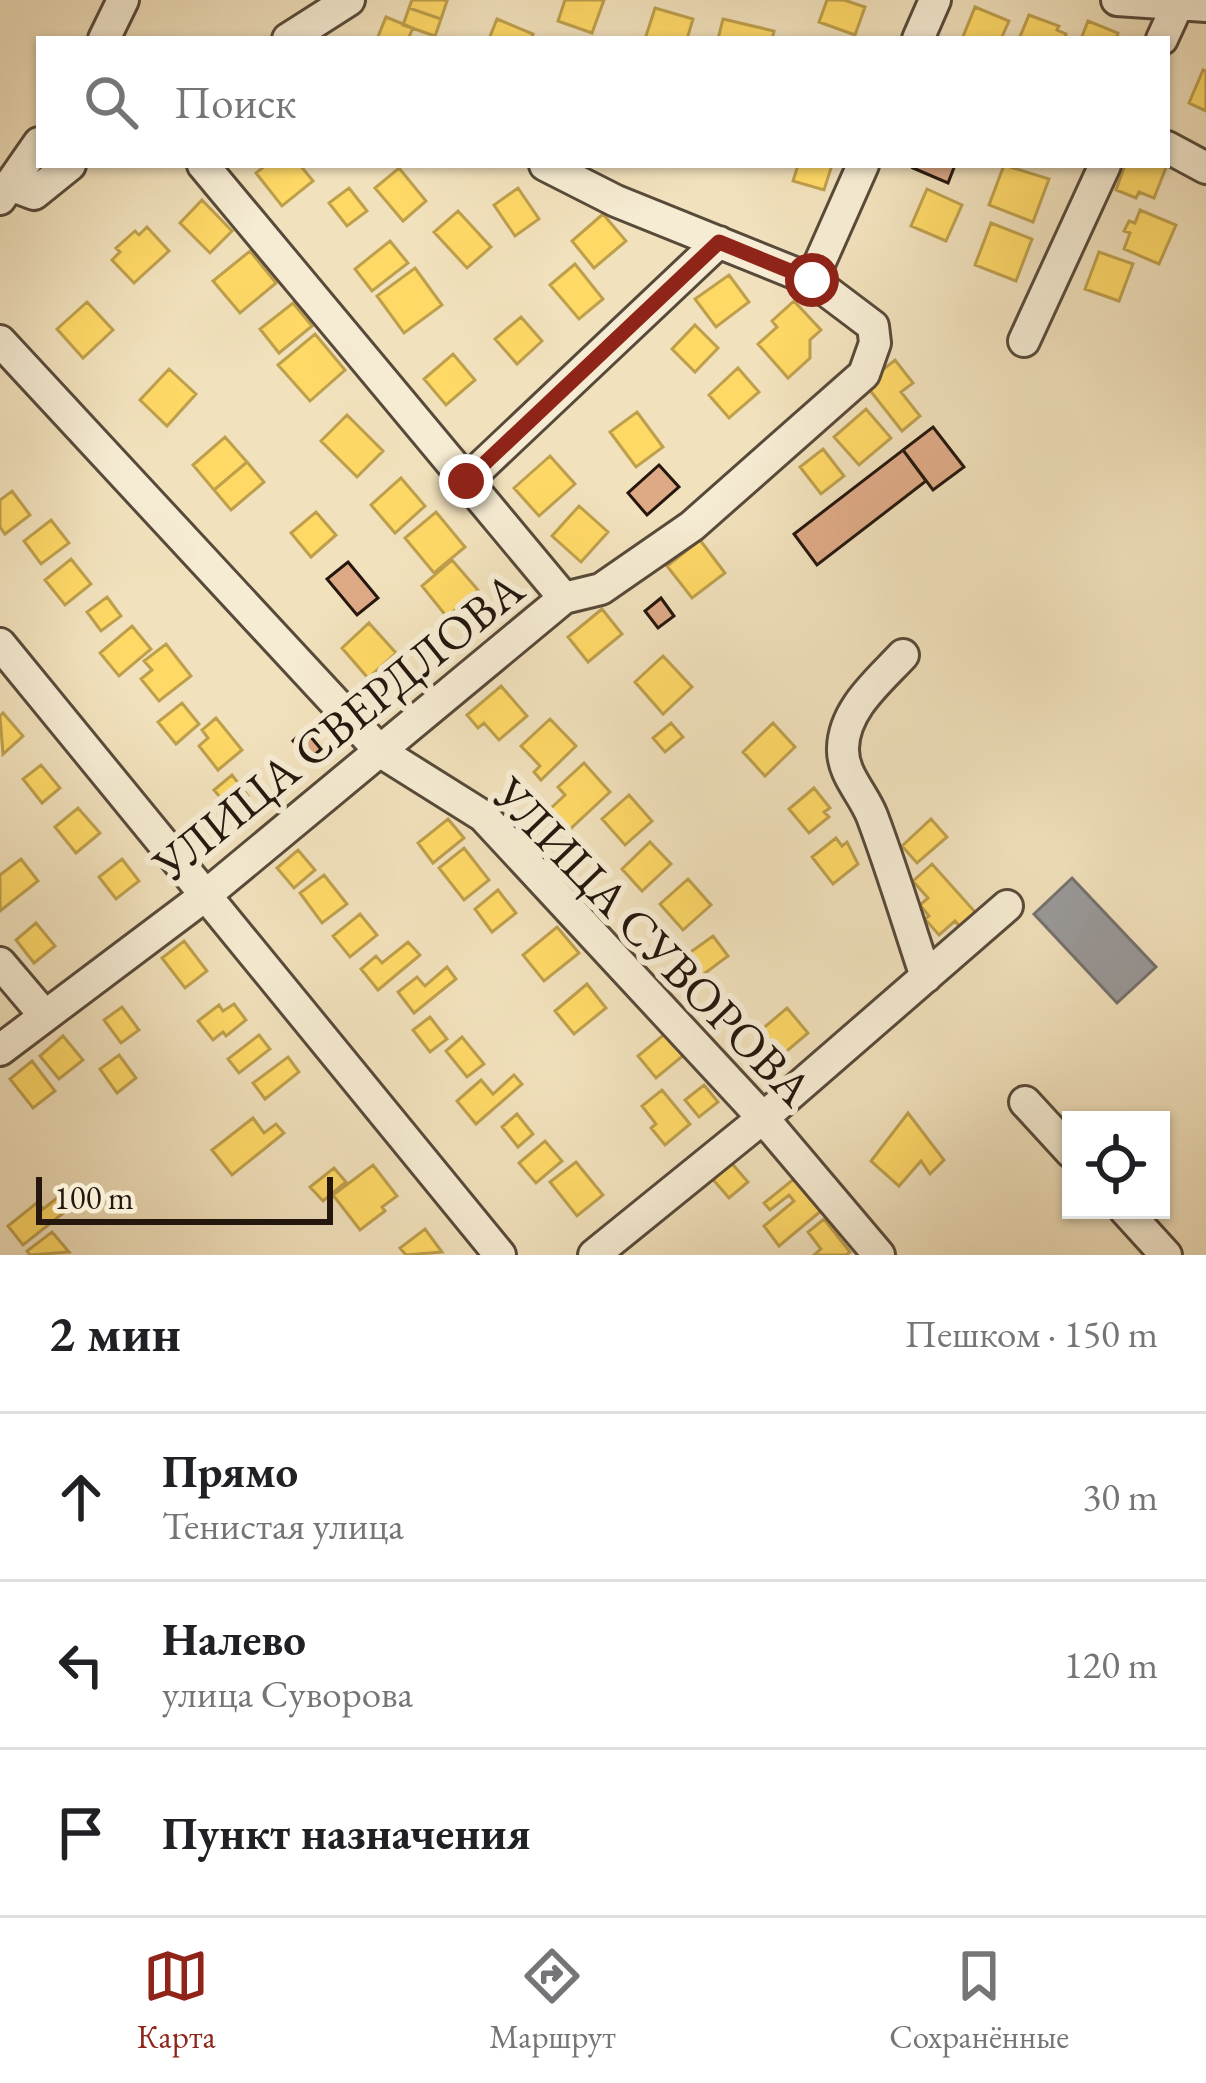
<!DOCTYPE html>
<html lang="ru">
<meta charset="utf-8">
<style>
:root{--surface:#fff;--page:#f2f2f2;--text:#202124;--muted:#757577;--line:#e0e0e0;--accent:#8f2418}
body{margin:0;font-family:"EB Garamond",serif;background:var(--page);color:var(--text)}
.controls{position:absolute;right:36px;bottom:36px;display:grid;overflow:hidden;border-radius:0px;box-shadow:0 3px 9px #0004}
.controls button{width:108px;height:108px;display:grid;place-items:center;padding:0;border:0;border-bottom:3px solid var(--line);background:var(--surface);color:var(--text);font:60px sans-serif}
.scale{position:absolute;left:36px;bottom:30px;width:297px;box-sizing:border-box;padding-left:12px;border:6px solid #25170e;border-top:0;font-size:33px;line-height:42px;white-space:nowrap;color:#25170e;-webkit-text-stroke:9px #f6ecd3;paint-order:stroke}
.stop{position:absolute;width:36px;height:36px;margin:-27px;border:9px solid #8f2418;border-radius:50%;background:#fff}
.stop.end{background:#8f2418;border-color:#fff;box-shadow:0 3px 12px #0008}
.list{margin:0;padding:0;list-style:none}
h2{display:flex;justify-content:space-between;align-items:center;height:156px;margin:0;padding:0 48px;font-size:51px}
h2 small{font-size:39px;font-weight:400;color:var(--muted)}
.list li{display:grid;grid-template-columns:78px 1fr auto;gap:36px;align-items:center;box-sizing:border-box;height:168px;padding:0 48px;border-top:3px solid var(--line)}
.list b{display:block;font-size:45px;white-space:nowrap}
.list p{margin:0;font-size:39px;white-space:nowrap;color:var(--muted)}
.list em{font-size:39px;font-style:normal;color:var(--muted)}
.icon{flex:none;width:66px;height:66px;fill:none;stroke:currentColor;stroke-width:2;stroke-linecap:round;stroke-linejoin:round}
.map{position:relative;flex:none;width:1206px;height:1255px;overflow:hidden}
.search{position:absolute;background:var(--surface);box-shadow:0 3px 9px #0004;left:36px;right:36px;top:36px;height:132px;display:flex;align-items:center;gap:30px;box-sizing:border-box;padding:0 42px;border-radius:0px;color:var(--muted);font-size:45px}
.sheet{height:660px;background:var(--surface)}
nav{display:flex;justify-content:space-around;align-items:center;box-sizing:border-box;height:168px;border-top:3px solid var(--line);background:var(--surface);font-size:33px;color:var(--muted)}
nav a{display:grid;justify-items:center;gap:6px}
nav .on{color:var(--accent)}
.map>svg:first-child{display:block}
</style>
<div class="map">
<svg width="1206" height="1255" viewBox="0 0 1206 1255">
<rect width="100%" height="100%" fill="#f1e1bc"/>
<filter id="stains"><feTurbulence type="fractalNoise" baseFrequency=".00167" numOctaves="4"/><feColorMatrix values="0 0 0 0 .2 0 0 0 0 .09 0 0 0 0 .02 0 0 0 .5 -.17"/></filter>
<radialGradient id="worn" r=".72"><stop offset=".6" stop-color="#630" stop-opacity="0"/><stop offset="1" stop-color="#630" stop-opacity=".3"/></radialGradient>
<!-- homes -->
<path fill="#ffd966" stroke="#be9f4c" stroke-width="3" d="M412,0H443L447,1L441,19L409,8Z
M565,0H604L592,33L558,21Z
M827,0H844L865,7L855,35L819,22Z
M975,7L1009,21L1001,39H962Z
M409,8L441,19L435,36L403,25Z
M655,8L693,19L687,39H645Z
M1029,15L1059,26L1057,30L1066,34L1064,39H1019Z
M386,17L413,28L408,39H377Z
M497,19L533,34L531,39H489Z
M723,19L774,31L772,39H718Z
M1088,21L1118,33L1116,39H1081Z
M1203,70L1206,71V111L1189,103Z
M266,165H300L313,181L282,206L256,173Z
M798,165H832L824,190L793,181Z
M1004,165L1049,179L1033,222L989,205Z
M1125,165H1167L1154,198L1139,192L1136,198L1116,190Z
M399,168L426,201L403,221L375,188Z
M349,188L367,211L347,226L329,203Z
M518,188L539,219L515,236L494,205Z
M927,189L962,205L946,241L911,226Z
M202,200L232,231L210,253L180,223Z
M1140,210L1176,225L1159,264L1124,249L1130,233L1124,231L1129,221L1135,223Z
M458,211L491,247L467,268L434,232Z
M603,214L626,241L594,268L572,241Z
M991,223L1032,239L1016,281L975,265Z
M147,227L169,251L134,283L112,260L120,252L116,248L135,231L139,235Z
M390,241L408,263L372,291L355,269Z
M250,251L276,283L240,313L213,281Z
M1099,252L1133,264L1119,301L1085,289Z
M575,264L603,299L579,319L550,285Z
M415,268L442,305L404,333L377,296Z
M729,275L749,302L716,327L695,299Z
M794,301L821,330L810,340V358L788,378L758,344L777,327L772,321Z
M87,302L113,330L83,358L57,329Z
M293,303L312,326L279,353L260,329Z
M521,317L542,341L517,364L495,339Z
M695,325L718,348L695,372L672,349Z
M315,334L345,370L310,401L278,365Z
M453,354L475,380L446,405L424,379Z
M895,360L913,383L901,392L920,416L902,431L865,384Z
M738,368L759,392L729,418L709,395Z
M169,369L196,394L167,426L140,400Z
M866,409L891,438L859,465L834,437Z
M637,412L663,447L636,467L610,432Z
M347,415L383,451L357,477L321,441Z
M225,437L247,462L214,490L193,465Z
M823,449L844,476L821,494L800,467Z
M550,456L575,484L539,516L514,488Z
M247,462L264,482L231,510L214,490Z
M401,478L425,506L395,533L371,505Z
M12,491L30,515L5,534L0,527V500Z
M579,506L608,532L581,562L552,536Z
M316,512L336,535L311,557L291,533Z
M436,512L465,547L434,573L405,538Z
M51,520L69,543L41,564L24,541Z
M700,540L725,573L692,598L667,566Z
M71,559L91,584L65,605L45,580Z
M452,560L478,590L447,617L422,586Z
M107,597L121,616L101,631L87,612Z
M602,609L622,634L588,662L568,637Z
M369,623L396,653L368,678L342,648Z
M132,626L151,649L119,676L100,653Z
M166,644L191,676L159,701L141,679L152,670L144,661Z
M663,656L692,687L663,714L635,682Z
M501,686L527,716L499,740L484,723L478,728L467,715Z
M182,703L199,724L176,744L158,722Z
M3,713L23,736L3,754L0,716Z
M216,718L242,750L218,770L199,746L208,738L202,730Z
M550,719L576,746L541,780L534,772L540,766L521,746Z
M671,723L683,737L665,752L653,738Z
M773,723L795,747L765,776L743,752Z
M584,763L610,792L568,831L549,810L565,795L558,787Z
M41,765L60,788L42,803L23,779Z
M232,775L248,796L231,810L214,790Z
M814,788L830,808L824,812L829,817L809,833L789,809Z
M629,795L652,821L625,845L602,819Z
M78,808L100,833L76,853L55,827Z
M448,819L464,838L433,863L418,843Z
M931,819L947,837L917,863L902,846Z
M836,838L842,846L847,842L858,864L833,884L812,857Z
M650,842L671,864L642,891L622,869Z
M464,848L489,880L464,900L439,868Z
M298,850L315,870L294,888L277,868Z
M21,859L38,881L0,911V875Z
M122,859L139,881L116,899L99,877Z
M932,864L976,913L960,927L955,921L939,935L925,919L929,916L920,905L928,898L913,881Z
M324,875L347,904L322,923L300,893Z
M688,879L711,905L683,930L660,904Z
M498,890L516,913L492,932L475,909Z
M360,914L377,935L350,957L333,936Z
M36,923L55,946L34,963L16,940Z
M557,927L579,953L544,981L523,955Z
M713,936L728,956L700,977L685,956Z
M184,941L207,971L185,988L162,958Z
M408,942L420,955L378,990L361,969L376,956L382,963Z
M447,967L456,979L414,1013L398,992L417,977L425,986Z
M587,984L606,1008L574,1034L555,1011Z
M234,1004L246,1020L226,1036L223,1032L213,1040L198,1021L219,1005L223,1011Z
M122,1007L139,1030L121,1043L104,1020Z
M787,1008L808,1033L781,1056L760,1031Z
M430,1017L447,1039L430,1052L413,1030Z
M667,1032L685,1054L656,1078L638,1056Z
M259,1035L270,1049L239,1073L228,1059Z
M63,1036L83,1060L59,1079L40,1056Z
M462,1037L484,1064L467,1077L446,1051Z
M119,1055L136,1078L117,1093L100,1069Z
M288,1057L299,1072L265,1099L253,1083Z
M32,1061L55,1091L33,1108L10,1079Z
M514,1075L522,1084L476,1124L457,1101L481,1080L493,1094Z
M704,1085L718,1102L699,1117L685,1100Z
M662,1090L690,1124L665,1145L651,1128L656,1124L642,1106Z
M908,1113L944,1160L930,1174L921,1161L899,1186L871,1161Z
M517,1114L533,1134L518,1147L502,1127Z
M253,1118L264,1133L276,1124L284,1133L232,1175L212,1150Z
M545,1141L562,1161L536,1183L519,1163Z
M728,1159L748,1182L729,1198L709,1175Z
M576,1162L603,1195L577,1216L550,1182Z
M373,1165L397,1196L382,1207L385,1211L360,1230L333,1195Z
M334,1168L346,1182L323,1201L310,1187Z
M795,1178L821,1211L779,1246L764,1226L794,1201L789,1195L770,1210L764,1203Z
M61,1195L71,1207L23,1245L8,1226L38,1202L43,1209Z
M824,1219L850,1252L846,1255H814L821,1249L808,1232Z
M425,1229L442,1252L406,1255L400,1248Z
M52,1232L69,1252L30,1255L27,1251Z"/>
<!-- industry -->
<path fill="#999" stroke="#76726f" stroke-width="3" d="M1072,878L1156,967L1117,1003L1034,914Z"/>
<!-- building -->
<path fill="#deaa86" stroke="#25170e" stroke-width="3" d="M915,165H955L948,183L913,168Z
M933,427L964,467L933,490L903,450Z
M903,450L926,481L817,565L794,534Z
M659,465L679,487L647,515L628,493Z
M348,562L378,598L357,615L327,579Z
M661,598L674,616L658,628L645,611Z
M305,730L321,749L309,760L293,741Z"/>
<g fill="none" stroke-linecap="round" stroke-linejoin="round">
<defs>
<path id="minor" d="M1117,0L1206,6
M104,39L123,0
M288,39L349,0
M918,39L935,0
M1162,39L1178,4
M1167,147L1206,168
M203,165L564,598
M10,185L34,194L70,165
M0,199L39,143
M812,280L863,165
M0,341L381,752L483,816L763,1118L879,1255
M1024,341L1105,165
M466,481L719,242
M0,644L500,1255
M903,655C879,681 844,709 843,748C842,774 863,793 872,816C892,869 908,923 926,977
M0,963L45,1016
M0,1050L206,895L564,598L601,589L692,526L864,374L875,343L873,326L812,280L616,201L545,165
M1025,1102L1071,1152
M1125,1210L1166,1255
M594,1255L763,1118L1007,906"/>
</defs>
<!-- minor casing -->
<use href="#minor" stroke="#584a3a" stroke-width="36"/>
<!-- minor -->
<use href="#minor" stroke="#f6ecd3" stroke-width="30"/>
</g>
<g fill="none" stroke-linecap="round" stroke-linejoin="round">
<!-- route -->
<path stroke="#8f2418" stroke-width="15" d="M466,481L719,242L812,280"/>
</g>
<g text-anchor="middle" stroke-width="12" stroke-linejoin="round" paint-order="stroke">
<!-- street labels -->
<g font-size="48" fill="#25170e" stroke="#f6ecd3">
<text transform="translate(338 726) rotate(-39)" y="17">УЛИЦА СВЕРДЛОВА</text>
<text transform="translate(653 941) rotate(46)" y="17">УЛИЦА СУВОРОВА</text>
</g>
</g>
<rect width="100%" height="100%" filter="url(#stains)"/>
<rect width="100%" height="100%" fill="url(#worn)"/>
</svg>
<div class="controls">
<button><svg class="icon" aria-label="locate" viewBox="0 0 24 24"><circle cx="12" cy="12" r="6"/><path d="M12 2v4M12 18v4M2 12h4M18 12h4"/></svg></button>
</div>
<div class="scale">100 m</div>
<div class="stop" style="left:812px;top:280px"></div>
<div class="stop end" style="left:466px;top:481px"></div>
<div class="search"><svg class="icon" aria-label="search" viewBox="0 0 24 24"><circle cx="10" cy="10" r="6"/><path d="M15 15l6 6"/></svg>Поиск</div>
</div>
<section class="sheet">
<h2>2 мин<small>Пешком · 150 m</small></h2>
<ul class="list">
<li><svg class="icon" aria-label="ahead" viewBox="0 0 24 24"><path d="M12 20V5M6 11l6-6 6 6"/></svg><div><b>Прямо</b><p>Тенистая улица</p></div><em>30 m</em></li>
<li><svg class="icon" aria-label="left" viewBox="0 0 24 24"><path d="M17 20v-9H6M10 6l-5 5 5 5"/></svg><div><b>Налево</b><p>улица Суворова</p></div><em>120 m</em></li>
<li><svg class="icon" aria-label="arrive" viewBox="0 0 24 24"><path d="M6 21V4h12l-3 4 3 4H6"/></svg><div><b>Пункт назначения</b></div></li>
</ul>
</section>
<nav>
<a class="on"><svg class="icon" aria-label="map" viewBox="0 0 24 24"><path d="M3 6l6-2 6 2 6-2v14l-6 2-6-2-6 2zM9 4v14M15 6v14"/></svg>Карта</a>
<a><svg class="icon" aria-label="directions" viewBox="0 0 24 24"><path d="M12 3l9 9-9 9-9-9zM9 14v-3h6M13 9l2 2-2 2"/></svg>Маршрут</a>
<a><svg class="icon" aria-label="saved" viewBox="0 0 24 24"><path d="M7 4h10v16l-5-4-5 4z"/></svg>Сохранённые</a>
</nav>
